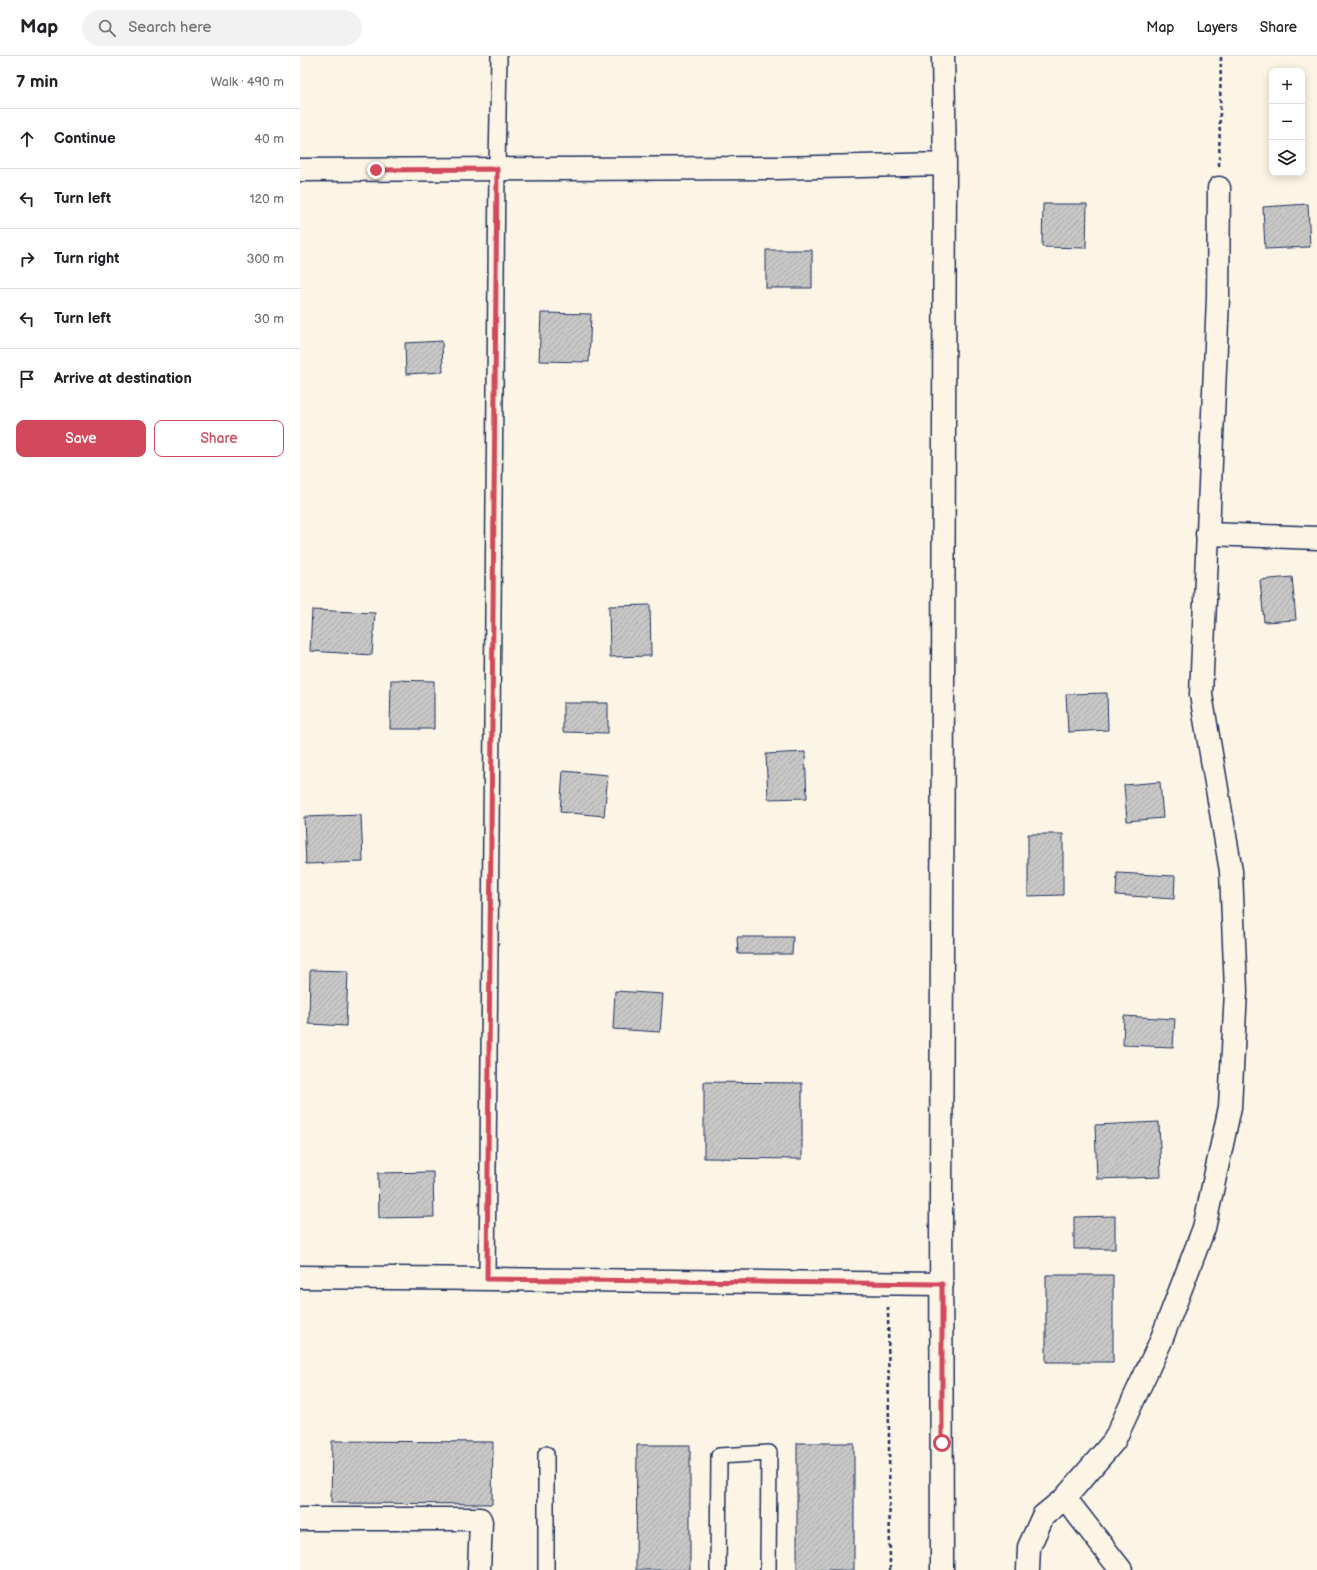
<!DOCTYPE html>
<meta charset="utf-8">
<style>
:root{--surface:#fff;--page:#f2f2f2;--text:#202124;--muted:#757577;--line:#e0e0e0;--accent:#d1495b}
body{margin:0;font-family:"Balsamiq Sans",sans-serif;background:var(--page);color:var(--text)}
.controls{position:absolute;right:12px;top:12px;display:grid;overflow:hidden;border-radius:8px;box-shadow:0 2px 10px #0003}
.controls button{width:36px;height:36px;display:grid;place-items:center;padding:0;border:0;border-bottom:1px solid var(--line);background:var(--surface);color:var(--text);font:20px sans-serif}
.stop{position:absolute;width:12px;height:12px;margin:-9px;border:3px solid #d1495b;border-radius:50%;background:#fff}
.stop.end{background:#d1495b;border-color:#fff;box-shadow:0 1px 4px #0008}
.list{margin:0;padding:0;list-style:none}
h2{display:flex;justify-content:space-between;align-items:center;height:52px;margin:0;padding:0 16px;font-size:17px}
h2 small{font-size:13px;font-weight:400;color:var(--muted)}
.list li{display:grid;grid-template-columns:26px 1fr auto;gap:12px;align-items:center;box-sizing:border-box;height:60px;padding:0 16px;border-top:1px solid var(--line)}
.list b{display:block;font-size:15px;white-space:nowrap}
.list em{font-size:13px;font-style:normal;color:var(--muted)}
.actions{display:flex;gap:8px;padding:12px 16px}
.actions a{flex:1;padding:9px 0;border:1px solid var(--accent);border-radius:8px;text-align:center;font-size:14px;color:var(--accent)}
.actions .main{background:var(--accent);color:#fff}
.icon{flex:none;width:22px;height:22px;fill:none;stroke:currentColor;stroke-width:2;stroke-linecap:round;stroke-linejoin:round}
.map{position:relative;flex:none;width:1017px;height:1514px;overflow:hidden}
header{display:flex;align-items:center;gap:24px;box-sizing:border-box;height:56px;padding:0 20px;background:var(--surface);border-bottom:1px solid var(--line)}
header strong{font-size:19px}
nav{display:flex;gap:22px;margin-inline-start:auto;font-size:14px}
.search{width:280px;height:36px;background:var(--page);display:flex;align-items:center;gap:10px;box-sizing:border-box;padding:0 14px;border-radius:22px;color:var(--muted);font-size:15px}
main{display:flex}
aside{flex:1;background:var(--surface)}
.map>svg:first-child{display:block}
</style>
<header>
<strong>Map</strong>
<div class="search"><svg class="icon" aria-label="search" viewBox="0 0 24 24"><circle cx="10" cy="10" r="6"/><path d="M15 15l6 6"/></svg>Search here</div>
<nav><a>Map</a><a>Layers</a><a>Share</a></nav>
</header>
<main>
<aside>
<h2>7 min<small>Walk · 490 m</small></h2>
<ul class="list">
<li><svg class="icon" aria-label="ahead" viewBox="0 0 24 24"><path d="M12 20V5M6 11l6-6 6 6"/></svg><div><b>Continue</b></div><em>40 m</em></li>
<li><svg class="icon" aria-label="left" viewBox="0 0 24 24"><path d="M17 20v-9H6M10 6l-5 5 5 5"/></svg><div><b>Turn left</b></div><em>120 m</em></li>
<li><svg class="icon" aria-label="right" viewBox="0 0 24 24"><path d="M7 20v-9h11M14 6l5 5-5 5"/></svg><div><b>Turn right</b></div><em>300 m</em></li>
<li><svg class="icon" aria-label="left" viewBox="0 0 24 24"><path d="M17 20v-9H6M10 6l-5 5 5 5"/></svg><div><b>Turn left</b></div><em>30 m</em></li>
<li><svg class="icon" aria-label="arrive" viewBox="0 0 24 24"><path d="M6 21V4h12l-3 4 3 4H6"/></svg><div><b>Arrive at destination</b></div></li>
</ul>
<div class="actions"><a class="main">Save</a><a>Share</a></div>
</aside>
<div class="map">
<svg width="1017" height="1514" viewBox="0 0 1017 1514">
<defs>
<pattern id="building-hatch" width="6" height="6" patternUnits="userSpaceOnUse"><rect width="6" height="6" fill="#c8c7c6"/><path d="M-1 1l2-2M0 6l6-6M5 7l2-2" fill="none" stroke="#ababac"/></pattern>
</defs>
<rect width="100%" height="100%" fill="#fcf5e5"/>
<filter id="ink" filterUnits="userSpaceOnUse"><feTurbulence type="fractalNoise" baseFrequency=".025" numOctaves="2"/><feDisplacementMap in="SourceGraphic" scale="8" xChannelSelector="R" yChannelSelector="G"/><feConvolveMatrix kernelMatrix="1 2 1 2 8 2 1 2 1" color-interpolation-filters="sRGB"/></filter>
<g filter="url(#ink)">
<!-- building -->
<path fill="url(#building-hatch)" stroke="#1b2f5e" d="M743,148H787L786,192L742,191Z
M1008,148L1010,191L965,193L963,151Z
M466,194H512V232H466Z
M241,257L291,258L289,306L239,305Z
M142,285L143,316L106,318L105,287Z
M992,521L996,564L964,566L960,524Z
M350,549L351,600L310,601L309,550Z
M12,554L75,557L72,599L10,595Z
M91,624L134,625V673H90Z
M807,637L808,674L768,676L766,638Z
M263,647H308V677L263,676Z
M505,696L507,742L468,743L466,698Z
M263,715L308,719L304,760L260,756Z
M860,726L863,762L827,765L824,729Z
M61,759L63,806L6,808L4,761Z
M728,778H763V839L728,840Z
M817,817L875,820L874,843L816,839Z
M437,881H493L492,898H438Z
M10,914L48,915L46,970L9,968Z
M315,935L363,938L360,976L313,973Z
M824,960L875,963L873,991L823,989Z
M404,1026L502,1027V1103L404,1102Z
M859,1066L861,1121L797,1123L795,1069Z
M133,1116L134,1161L79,1162L78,1117Z
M815,1160V1193H774V1161Z
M746,1219H813V1306H746Z
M32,1385L193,1386L192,1448L31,1447Z
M497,1387H554V1514H497Z
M337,1389H390V1514H336Z"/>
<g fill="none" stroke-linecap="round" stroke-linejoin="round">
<defs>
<path id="service" d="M187,1223L197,113L199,0
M246,1398V1514
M418,1514L419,1400L469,1397L468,1514"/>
<path id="minor" d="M907,478L1017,482
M0,1221L642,1228
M765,1442L821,1514
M0,1463H180L181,1466L179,1514
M728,1514L729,1491L743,1460L765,1442L814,1385L860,1287L904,1172L930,1051L936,935L931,815L901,639L918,242L919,132"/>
<path id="tertiary" d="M0,114L477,112L645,108
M642,1514L641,1148L645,108L643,0"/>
</defs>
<!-- service casing -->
<use href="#service" stroke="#1b2f5e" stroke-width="18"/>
<!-- minor casing -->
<use href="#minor" stroke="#1b2f5e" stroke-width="25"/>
<!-- tertiary casing -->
<use href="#tertiary" stroke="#1b2f5e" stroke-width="25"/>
<!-- path -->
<path stroke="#1b2f5e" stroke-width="2.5" stroke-dasharray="4 3" stroke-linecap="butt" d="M919,110L921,0
M588,1251L590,1514"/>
<!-- service -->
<use href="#service" stroke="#fcf5e5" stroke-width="15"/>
<!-- minor -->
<use href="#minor" stroke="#fcf5e5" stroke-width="22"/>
<!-- tertiary -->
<use href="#tertiary" stroke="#fcf5e5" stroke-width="22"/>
</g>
</g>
<g fill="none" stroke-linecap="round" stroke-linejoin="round" filter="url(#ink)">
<!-- route -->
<path stroke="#d1495b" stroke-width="5" d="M76,114L197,113L187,1223L642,1228V1387"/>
</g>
</svg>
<div class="controls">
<button>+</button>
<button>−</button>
<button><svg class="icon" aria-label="layers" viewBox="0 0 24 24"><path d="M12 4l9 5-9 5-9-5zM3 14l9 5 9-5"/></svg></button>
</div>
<div class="stop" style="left:642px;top:1387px"></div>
<div class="stop end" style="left:76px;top:114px"></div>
</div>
</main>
